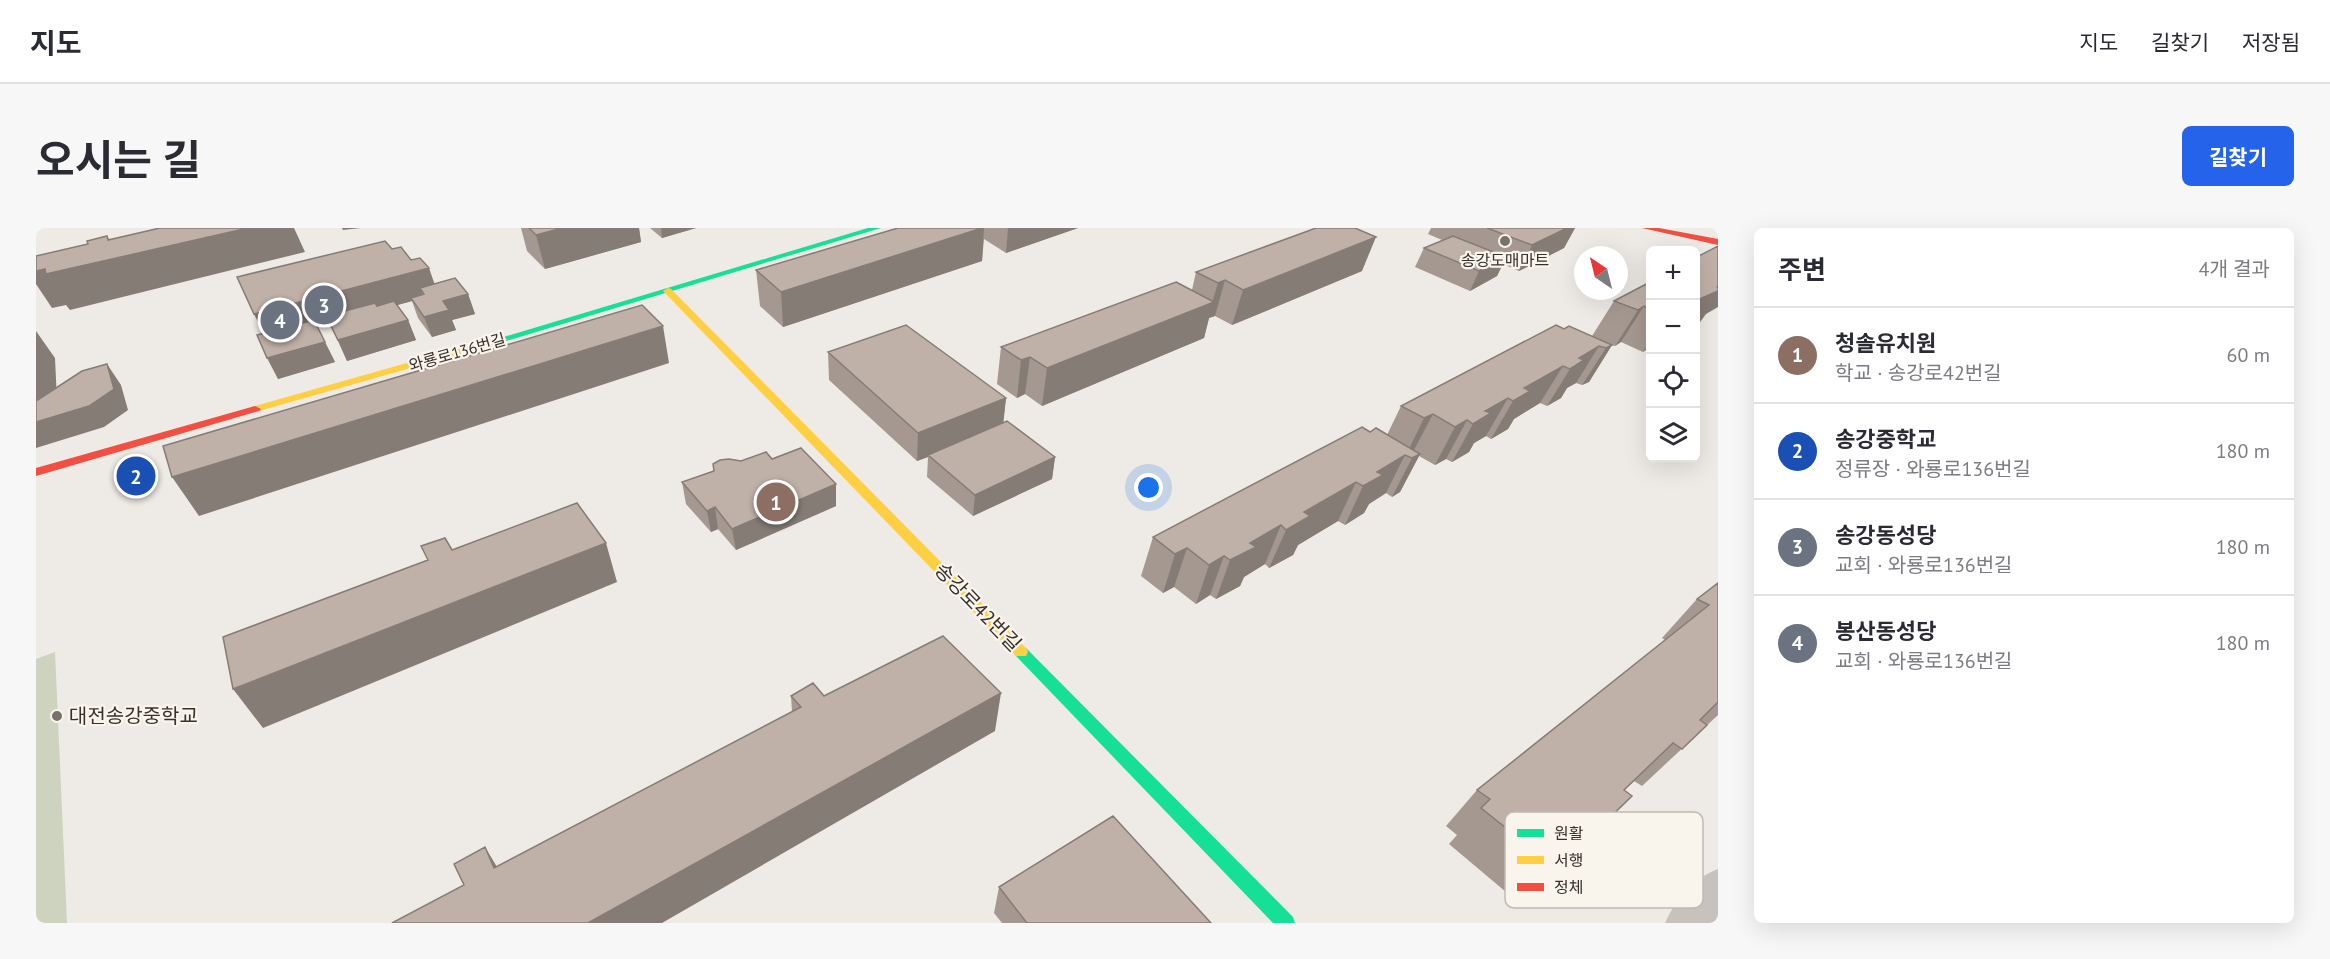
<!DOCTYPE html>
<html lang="ko">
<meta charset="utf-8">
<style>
:root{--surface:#fff;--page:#f7f7f7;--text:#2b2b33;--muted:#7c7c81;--line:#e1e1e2;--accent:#2563eb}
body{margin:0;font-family:"PT Sans","Noto Sans KR",sans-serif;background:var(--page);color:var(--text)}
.controls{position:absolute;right:18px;top:18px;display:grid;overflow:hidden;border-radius:9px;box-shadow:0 6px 24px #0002}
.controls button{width:54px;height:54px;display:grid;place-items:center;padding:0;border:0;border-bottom:2px solid var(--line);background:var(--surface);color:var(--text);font:30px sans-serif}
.compass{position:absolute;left:1538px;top:18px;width:54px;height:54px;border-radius:50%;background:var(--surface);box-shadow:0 6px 24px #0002;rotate:325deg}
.you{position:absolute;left:1113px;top:260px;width:21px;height:21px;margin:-15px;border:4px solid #fff;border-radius:50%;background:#1a73e8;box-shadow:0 0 0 9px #1a73e833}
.badge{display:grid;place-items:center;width:39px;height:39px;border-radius:50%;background:var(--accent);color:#fff;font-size:20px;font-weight:700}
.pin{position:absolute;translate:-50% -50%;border:3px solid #fff;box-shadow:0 2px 6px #0006}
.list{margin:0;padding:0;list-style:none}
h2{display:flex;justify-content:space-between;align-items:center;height:78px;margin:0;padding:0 24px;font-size:26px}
h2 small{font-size:20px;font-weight:400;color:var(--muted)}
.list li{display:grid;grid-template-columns:39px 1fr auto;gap:18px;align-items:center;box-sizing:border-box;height:96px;padding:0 24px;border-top:2px solid var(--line)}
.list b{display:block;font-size:22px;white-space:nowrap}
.list p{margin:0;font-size:20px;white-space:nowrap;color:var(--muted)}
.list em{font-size:20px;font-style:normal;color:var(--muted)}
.icon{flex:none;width:33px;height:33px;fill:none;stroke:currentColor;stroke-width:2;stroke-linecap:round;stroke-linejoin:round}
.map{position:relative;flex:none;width:1682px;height:695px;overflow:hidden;border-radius:9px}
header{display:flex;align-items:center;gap:36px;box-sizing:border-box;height:84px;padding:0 30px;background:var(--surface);border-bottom:2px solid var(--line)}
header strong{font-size:28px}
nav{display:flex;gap:33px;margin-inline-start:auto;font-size:21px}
.intro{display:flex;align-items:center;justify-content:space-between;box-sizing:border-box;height:144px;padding:0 36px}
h1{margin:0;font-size:42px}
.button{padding:15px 27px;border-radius:9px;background:var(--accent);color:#fff;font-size:21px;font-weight:700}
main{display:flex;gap:36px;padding:0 36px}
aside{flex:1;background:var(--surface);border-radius:9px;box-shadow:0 6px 24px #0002}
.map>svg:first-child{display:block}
</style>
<header>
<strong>지도</strong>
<nav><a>지도</a><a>길찾기</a><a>저장됨</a></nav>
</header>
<div class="intro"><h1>오시는 길</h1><a class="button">길찾기</a></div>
<main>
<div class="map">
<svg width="1682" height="695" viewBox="0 0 1682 695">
<rect width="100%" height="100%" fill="#eeeae5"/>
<!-- green -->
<path fill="#ced3c0" d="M19,424L31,695H0V431Z"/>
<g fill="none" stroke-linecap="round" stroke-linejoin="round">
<!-- street -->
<path fill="#c7c2bd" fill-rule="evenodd" d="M1682,641V695H1629C1639,672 1658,650 1682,641Z"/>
<!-- fast -->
<path fill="#16e098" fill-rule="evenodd" d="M832,0H845L470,113L466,114L461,111Z
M985,418L990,420L1257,689L1259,695H1237L980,428L978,424L980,420Z"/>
<!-- slow -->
<path fill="#ffcf43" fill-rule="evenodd" d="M632,60L635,61L990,420L992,424L990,428H980L629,65L627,63Z
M466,108L471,111L470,113L223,183H215L213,181L215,179Z"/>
<!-- jam -->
<path fill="#f24e42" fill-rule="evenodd" d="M1606,0H1623L1682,11V17Z
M219,178L225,181L223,183L0,248V240Z"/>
</g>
<!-- wall -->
<path fill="#a59890" d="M485,0H603L605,14L509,41L491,23Z
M614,0H660L626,10Z
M862,0H1042L970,25L948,11L946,33L747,99L724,78L720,42Z
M1395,0H1539L1528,20L1483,43L1467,36L1461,48L1434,63L1379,39L1388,20L1406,12L1392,6Z
M356,21L375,32L399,56L432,66L439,86L416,92L420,102L396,109L382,90L376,73L361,77L372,92L380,112L311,133L294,96L281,99L299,134L242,151L228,105L218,86Z
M1326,43L1196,97L1179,88L1173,90L1168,110L1006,178L989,166L981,170L961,156L965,119L1156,62L1160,44Z
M1614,54V119L1607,124L1585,114L1579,118L1576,117L1553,154L1546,157L1540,155L1531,160L1525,170L1511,178L1504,175L1478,191L1472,201L1455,211L1450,208L1438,215L1433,224L1416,234L1410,231L1399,237L1383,228L1364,264L1356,269L1350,265L1333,276L1328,285L1309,297L1302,293L1262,317L1257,327L1233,340L1229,336L1208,349L1204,358L1180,371L1174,367L1160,376L1138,359L1127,365L1105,348L1117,309L1334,204L1351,207L1365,178L1528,101L1556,108L1578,73Z
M792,124L970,170L967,195L1019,229L1016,251L937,288L891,249L892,229L881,233L793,152Z
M736,231L800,278L700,322L682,301L675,304L650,276L646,254L705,233Z
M1682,355V487L1606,558L1598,553L1588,562L1566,597L1483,675L1413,616L1421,607L1410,598L1441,562L1629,412L1626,410L1661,371Z
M755,468H788L959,503L461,639L756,484Z
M963,659L1175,695H966L958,685Z"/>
<!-- shaded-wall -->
<path fill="#867c76" d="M212,0H258L269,24L34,82L30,77L16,80L0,56V43L72,12L71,8L84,29Z
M306,0H325L307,2Z
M526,0H603L605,14L509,41L500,7Z
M625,0H660L626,10Z
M946,0H948L946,33L747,99L745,64Z
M972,0H1042L970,25Z
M1531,0H1539L1528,20L1483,43L1496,17Z
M1340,9L1326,43L1196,97L1207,62Z
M1470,29L1461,48L1434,63L1443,43Z
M393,40L402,66H388L384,60L388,70H375L376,73L232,113L218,86Z
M1189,52L1179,88L1173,90L1168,110L1006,178L1011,140L1176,75L1182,55Z
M1682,58V79L1670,86L1662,97L1659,98V73Z
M432,66L439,86L416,92L420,102L396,109L388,89L407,73Z
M1608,78L1585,114L1579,118L1602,82Z
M372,92L380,112L311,133L302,112Z
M627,98L633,135L163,288L136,249Z
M0,103L19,130L21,173L0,179Z
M1614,113V119L1607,124Z
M289,114L299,134L242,151L231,130Z
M1576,117L1553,154L1546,157L1570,120Z
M1563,118L1540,155L1531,160L1525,170L1511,178L1534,141L1543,130Z
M994,129L989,166L981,170L985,132Z
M71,136L85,157L92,182L68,199L0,220V194Z
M1527,138L1504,175L1478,191L1472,201L1455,211L1477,173L1488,160Z
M970,170L967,198L892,227V229L881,233L882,205Z
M1472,170L1450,208L1438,215L1433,224L1416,234L1437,196L1449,183Z
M1397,186L1377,224L1370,227L1388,190Z
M1431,192L1410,231L1399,237L1419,199Z
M1384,226L1364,264L1356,269L1376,230Z
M1369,227L1350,265L1333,276L1328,285L1309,297L1327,258L1341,244Z
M1019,229L1016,251L937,288L939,267Z
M1320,254L1302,293L1262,317L1257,327L1233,340L1250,302L1268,284Z
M800,256V278L700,322L696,301Z
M679,279L682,301L675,304L671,283Z
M1245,297L1229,336L1208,349L1204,358L1180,371L1194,332L1214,315Z
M570,315L581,354L227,500L197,461Z
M1151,320L1138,359L1127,365L1139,326Z
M1188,328L1174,367L1160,376L1173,337Z
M965,465L959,503L626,695H552Z
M449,619L470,654L458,640Z"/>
<!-- building -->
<path fill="#c0b1a8" stroke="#867c76" stroke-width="1.5" d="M124,0H212L10,46L9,41L0,43V28L52,16L51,13L71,8L72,12Z
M493,0H526L500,7Z
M862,0H946L745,64L720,42Z
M1280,0H1319L1340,9L1207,62L1189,52L1182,55L1160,44Z
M1451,0H1531L1496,17Z
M1417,8L1470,29L1443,43L1388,20Z
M349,13L356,21L365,19L375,32L384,30L393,40L218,86L201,49Z
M1682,18V58L1681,59L1682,60V63L1659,73V30Z
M419,50L432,66L407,73L413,82L388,89L375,70L388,66L384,60Z
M1140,54L1178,74L1011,140L994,129L985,132L965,119Z
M1614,54V81L1608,78L1602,82L1578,73Z
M358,73L372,92L302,112L290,88L339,75L341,78Z
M606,77L627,98L136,249L127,218Z
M278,92L289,114L231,130L221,107Z
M870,97L970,170L882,205L792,124Z
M1520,97L1528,101L1533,98L1576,117L1570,120L1563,118L1543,130L1548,132L1534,141L1527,138L1488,160L1494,163L1477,173L1472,170L1449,183L1455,185L1437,196L1431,192L1419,199L1397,186L1388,190L1365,178Z
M71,136L78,161L53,178L0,194V173L46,143Z
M971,193L1019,229L939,267L892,227Z
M1326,199L1334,204L1340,200L1384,226L1376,230L1369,227L1341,244L1347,247L1327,258L1320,254L1268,284L1274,288L1250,302L1245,297L1214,315L1220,319L1194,332L1188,328L1173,337L1151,320L1139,326L1117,309Z
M765,220L800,256L696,301L679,279L671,283L646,254L678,243L677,236L684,232L693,231L705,233L730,224L736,231Z
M541,275L570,315L197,461L187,409L392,332L385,318L409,310L416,322Z
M1682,355V474L1664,492L1671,497L1646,521L1637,515L1588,562L1596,568L1566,597L1556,591L1528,618L1536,624L1520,640L1445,580L1454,571L1441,562L1673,377L1661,371Z
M907,408L965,465L552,695H356L428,657L418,636L449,619L458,640L765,479L755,468L777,455L788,468Z
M1077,588L1175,695H991L963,659Z"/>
<!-- markers -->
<g fill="#78716c" stroke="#f9f5ed" stroke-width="2">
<circle cx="1469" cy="13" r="6"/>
<circle cx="21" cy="488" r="6"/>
</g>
<g text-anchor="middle" stroke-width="4.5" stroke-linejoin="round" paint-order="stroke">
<!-- far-poi labels -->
<g font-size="16" fill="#38302b" stroke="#f9f5ed">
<text x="1469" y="38">송강도매마트</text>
</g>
<!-- far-street labels -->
<g font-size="16" fill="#38302b" stroke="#f9f5ed">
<text transform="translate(421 124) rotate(-16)" y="6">와룡로136번길</text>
</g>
<!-- street labels -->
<g font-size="20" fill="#38302b" stroke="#f9f5ed">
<text transform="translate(942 379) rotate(46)" y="7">송강로42번길</text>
</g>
<!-- poi labels -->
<g font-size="20" fill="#38302b" stroke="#f9f5ed" text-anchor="start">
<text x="33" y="495">대전송강중학교</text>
</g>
</g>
<!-- legend -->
<rect x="1469" y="584" width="198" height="96" rx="9" fill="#f9f5ed" stroke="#bfbab3" stroke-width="1.5"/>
<rect x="1481" y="601" width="27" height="8" fill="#16e098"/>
<rect x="1481" y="628" width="27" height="8" fill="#ffcf43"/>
<rect x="1481" y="655" width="27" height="8" fill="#f24e42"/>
<g font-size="16" fill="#38302b">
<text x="1518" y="611">원활</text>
<text x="1518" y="638">서행</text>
<text x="1518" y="665">정체</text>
</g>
</svg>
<div class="controls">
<button>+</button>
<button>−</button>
<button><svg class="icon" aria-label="locate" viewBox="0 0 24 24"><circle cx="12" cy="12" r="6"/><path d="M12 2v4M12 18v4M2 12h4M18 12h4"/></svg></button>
<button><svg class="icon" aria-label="layers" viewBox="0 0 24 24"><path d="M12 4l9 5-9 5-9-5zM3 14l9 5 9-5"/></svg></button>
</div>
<svg class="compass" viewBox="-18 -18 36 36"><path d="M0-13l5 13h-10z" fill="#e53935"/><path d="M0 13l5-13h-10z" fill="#7c7c81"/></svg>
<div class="you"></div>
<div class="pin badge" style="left:740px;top:274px;background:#8d6e63">1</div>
<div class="pin badge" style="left:100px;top:248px;background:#1a4fb4">2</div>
<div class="pin badge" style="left:288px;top:77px;background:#6b7280">3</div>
<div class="pin badge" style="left:244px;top:92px;background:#6b7280">4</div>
</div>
<aside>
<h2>주변<small>4개 결과</small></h2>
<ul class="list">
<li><span class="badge" style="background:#8d6e63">1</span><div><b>청솔유치원</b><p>학교 · 송강로42번길</p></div><em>60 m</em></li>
<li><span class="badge" style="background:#1a4fb4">2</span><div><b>송강중학교</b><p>정류장 · 와룡로136번길</p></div><em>180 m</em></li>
<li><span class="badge" style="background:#6b7280">3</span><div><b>송강동성당</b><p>교회 · 와룡로136번길</p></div><em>180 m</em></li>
<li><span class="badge" style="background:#6b7280">4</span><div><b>봉산동성당</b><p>교회 · 와룡로136번길</p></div><em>180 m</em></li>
</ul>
</aside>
</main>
